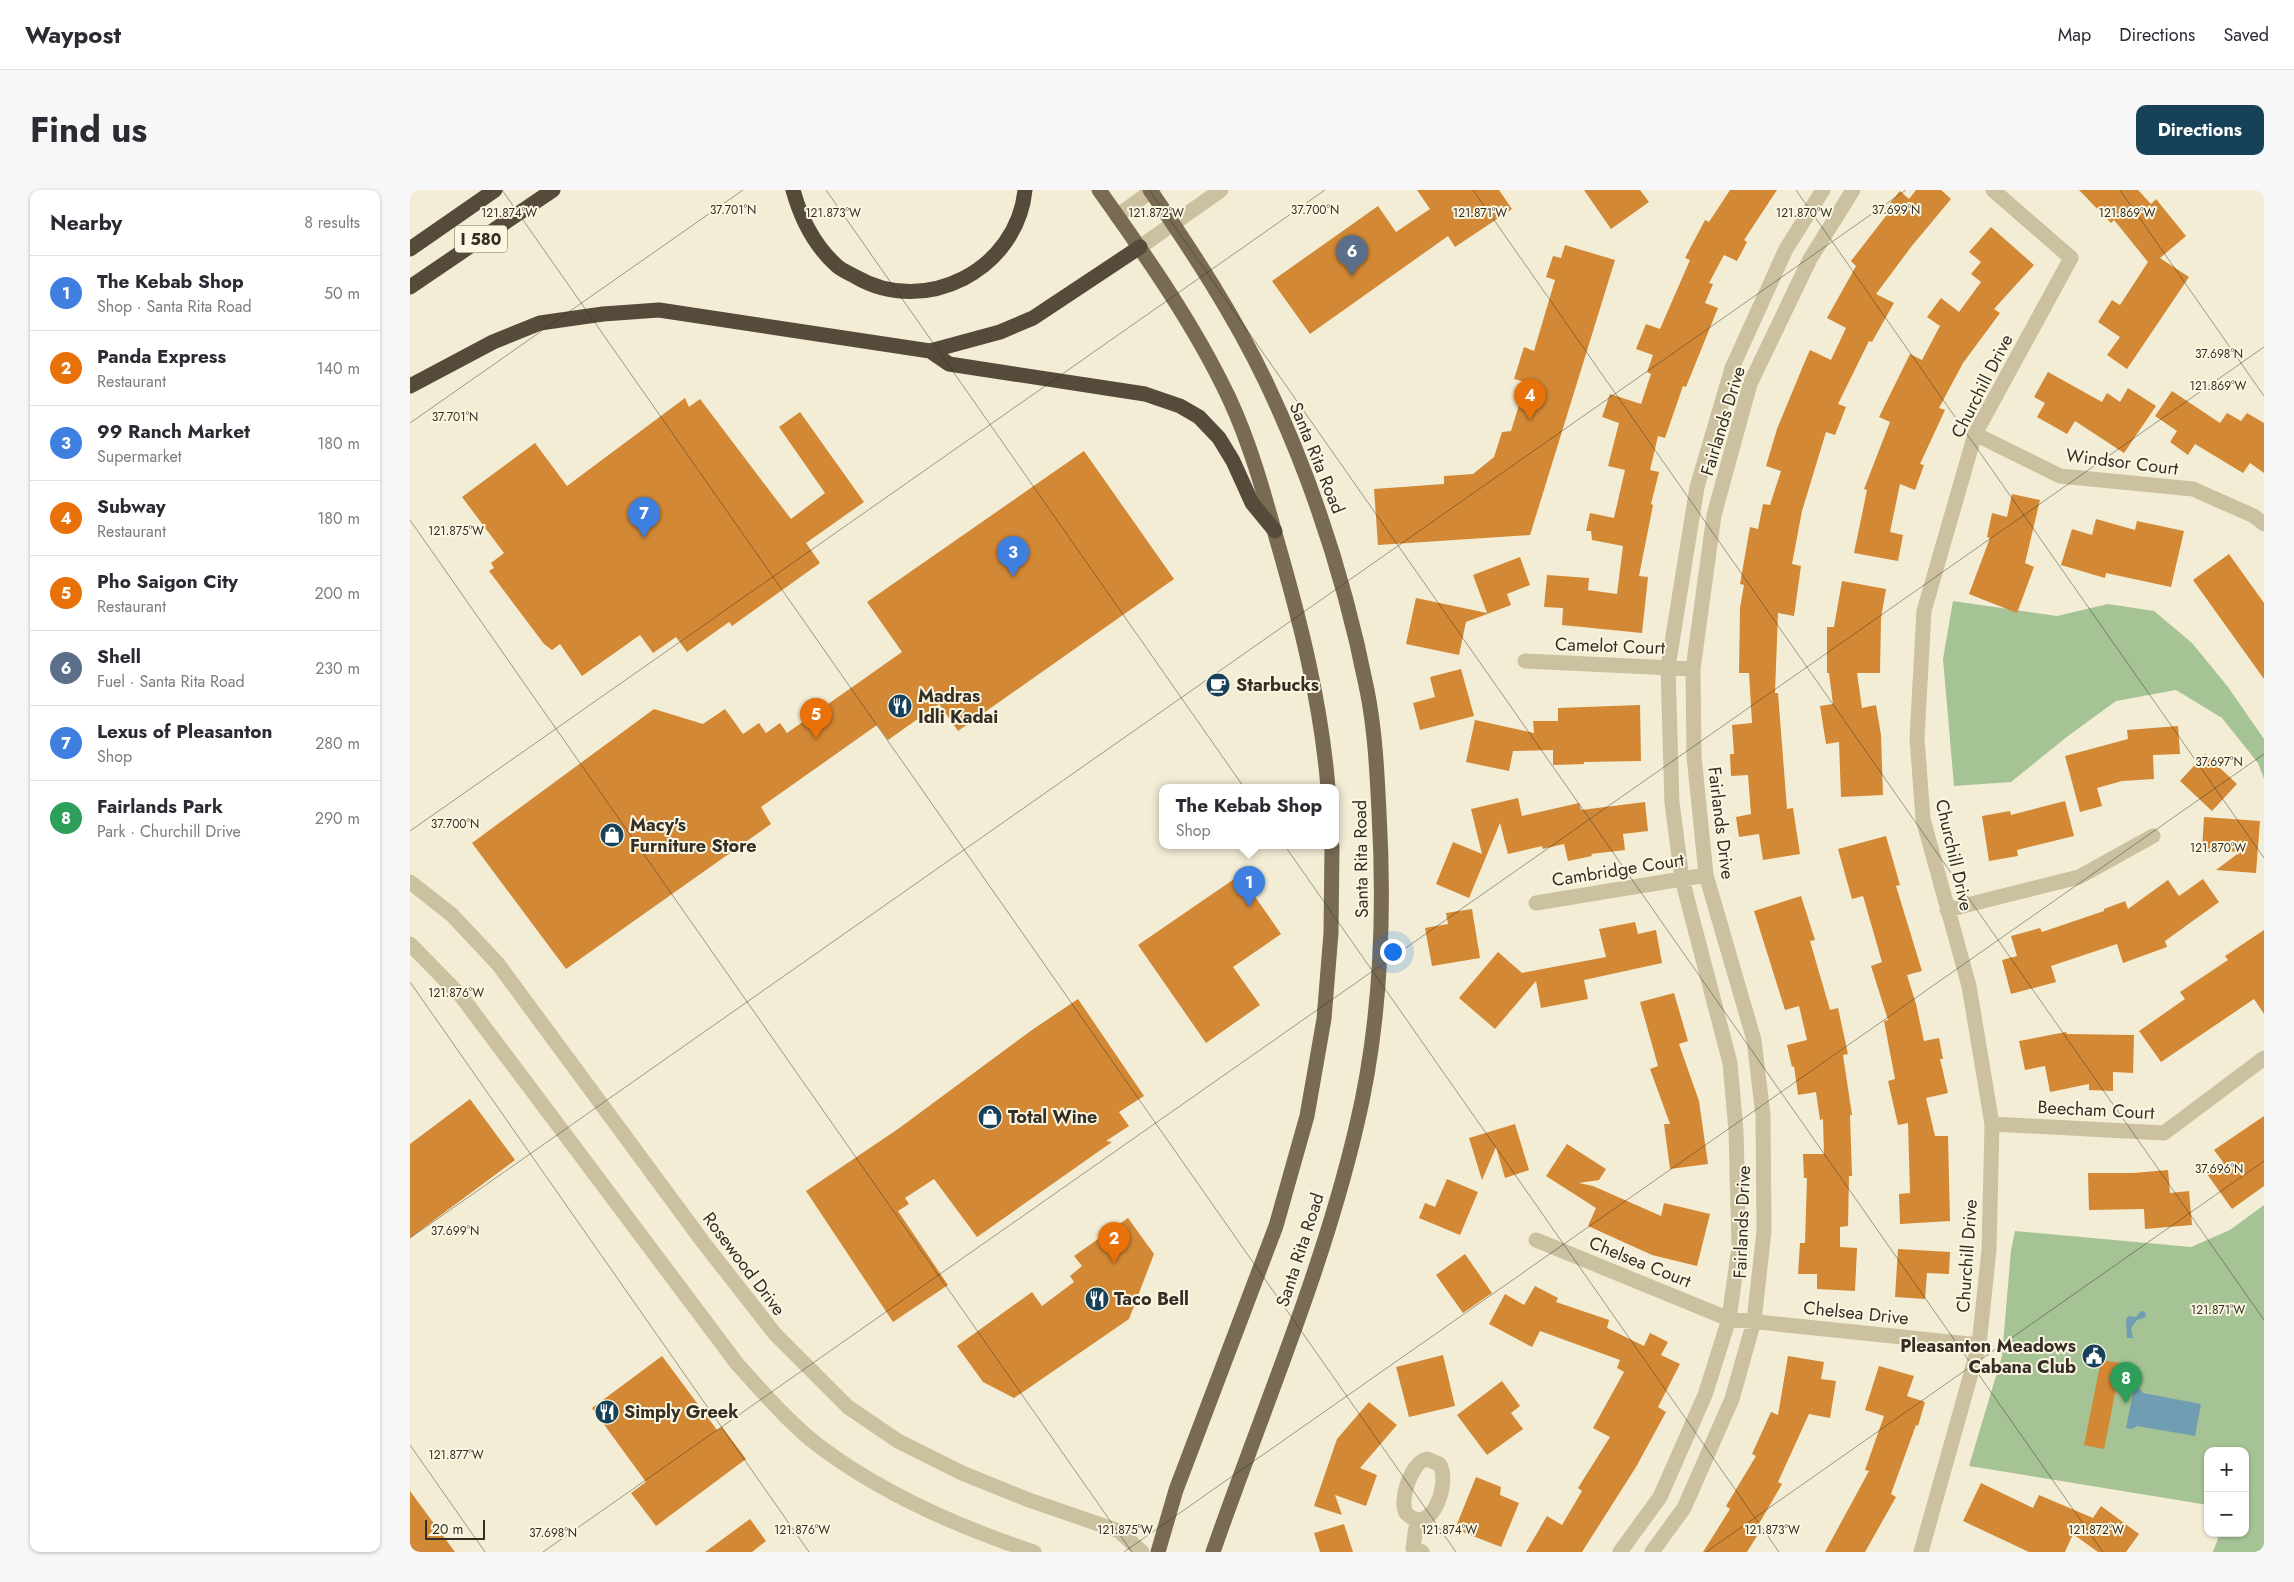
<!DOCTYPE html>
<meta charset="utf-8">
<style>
:root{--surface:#fff;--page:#f7f7f7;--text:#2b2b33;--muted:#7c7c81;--line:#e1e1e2;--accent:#164159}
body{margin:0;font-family:Jost,sans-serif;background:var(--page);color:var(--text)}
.controls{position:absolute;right:15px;bottom:15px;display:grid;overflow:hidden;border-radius:10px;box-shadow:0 1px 4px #0004}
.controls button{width:45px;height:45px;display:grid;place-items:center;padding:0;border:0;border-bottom:1px solid var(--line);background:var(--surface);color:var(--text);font:25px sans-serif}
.scale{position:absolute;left:15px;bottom:12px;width:60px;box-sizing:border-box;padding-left:5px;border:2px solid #342e24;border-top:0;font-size:14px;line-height:18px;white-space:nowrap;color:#342e24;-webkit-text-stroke:4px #faf6e1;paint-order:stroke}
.you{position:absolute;left:982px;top:761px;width:18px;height:18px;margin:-12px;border:4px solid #fff;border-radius:50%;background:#1a73e8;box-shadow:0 0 0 8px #1a73e833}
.badge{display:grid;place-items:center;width:32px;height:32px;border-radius:50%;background:var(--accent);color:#fff;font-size:16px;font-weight:700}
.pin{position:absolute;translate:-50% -41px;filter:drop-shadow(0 1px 2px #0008)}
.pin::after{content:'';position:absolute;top:26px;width:18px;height:15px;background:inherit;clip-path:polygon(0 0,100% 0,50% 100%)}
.popup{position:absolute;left:749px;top:594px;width:180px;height:65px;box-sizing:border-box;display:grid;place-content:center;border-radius:10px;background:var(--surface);filter:drop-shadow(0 1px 4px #0005);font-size:16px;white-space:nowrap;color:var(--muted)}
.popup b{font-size:19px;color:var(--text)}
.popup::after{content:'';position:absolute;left:50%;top:100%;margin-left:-10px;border:10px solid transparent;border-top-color:var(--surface)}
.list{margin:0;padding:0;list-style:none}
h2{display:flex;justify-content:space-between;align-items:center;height:65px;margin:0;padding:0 20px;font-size:21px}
h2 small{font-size:16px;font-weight:400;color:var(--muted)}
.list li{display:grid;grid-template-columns:32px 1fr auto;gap:15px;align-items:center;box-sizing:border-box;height:75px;padding:0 20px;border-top:1px solid var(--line)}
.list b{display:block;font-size:19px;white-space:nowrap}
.list p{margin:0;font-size:16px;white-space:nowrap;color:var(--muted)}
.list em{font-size:16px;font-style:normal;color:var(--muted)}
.map{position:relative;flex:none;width:1854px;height:1362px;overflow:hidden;border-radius:10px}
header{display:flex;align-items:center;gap:30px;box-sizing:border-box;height:70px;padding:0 25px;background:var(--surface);border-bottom:1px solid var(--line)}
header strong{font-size:24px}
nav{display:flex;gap:28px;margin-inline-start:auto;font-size:18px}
.intro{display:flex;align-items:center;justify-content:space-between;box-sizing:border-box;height:120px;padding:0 30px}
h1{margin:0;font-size:35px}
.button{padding:12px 22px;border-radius:10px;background:var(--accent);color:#fff;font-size:18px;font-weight:700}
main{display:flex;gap:30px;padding:0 30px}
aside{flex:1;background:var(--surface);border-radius:10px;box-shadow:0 1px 4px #0004}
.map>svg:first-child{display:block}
</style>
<header>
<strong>Waypost</strong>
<nav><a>Map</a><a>Directions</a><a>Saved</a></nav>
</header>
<div class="intro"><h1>Find us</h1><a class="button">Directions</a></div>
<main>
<aside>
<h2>Nearby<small>8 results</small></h2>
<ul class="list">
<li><span class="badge" style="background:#3f7fe0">1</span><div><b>The Kebab Shop</b><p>Shop · Santa Rita Road</p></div><em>50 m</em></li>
<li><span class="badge" style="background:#e8710a">2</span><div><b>Panda Express</b><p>Restaurant</p></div><em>140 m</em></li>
<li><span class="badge" style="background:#3f7fe0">3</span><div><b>99 Ranch Market</b><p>Supermarket</p></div><em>180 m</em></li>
<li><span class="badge" style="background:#e8710a">4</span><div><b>Subway</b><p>Restaurant</p></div><em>180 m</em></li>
<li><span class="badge" style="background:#e8710a">5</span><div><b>Pho Saigon City</b><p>Restaurant</p></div><em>200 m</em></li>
<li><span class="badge" style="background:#5c6f8a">6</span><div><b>Shell</b><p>Fuel · Santa Rita Road</p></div><em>230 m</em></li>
<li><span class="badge" style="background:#3f7fe0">7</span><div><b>Lexus of Pleasanton</b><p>Shop</p></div><em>280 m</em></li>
<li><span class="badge" style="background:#2e9e5b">8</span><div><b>Fairlands Park</b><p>Park · Churchill Drive</p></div><em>290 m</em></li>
</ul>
</aside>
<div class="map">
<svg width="1854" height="1362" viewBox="0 0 1854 1362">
<rect width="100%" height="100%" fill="#f3edd5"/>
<!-- green -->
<path fill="#a5c394" d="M1543,411L1647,426L1698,414L1744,421L1782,453L1818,497L1854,549V589L1848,573L1812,528L1766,500L1706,511L1658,546L1601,592L1544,596L1533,469Z
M1854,1015V1362H1803L1810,1343H1835V1261H1798V1315L1559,1276L1592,1166L1601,1060L1605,1041L1781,1057L1820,1040Z"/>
<!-- water -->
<path fill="#719db2" d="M1731,1121L1735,1122L1736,1127L1727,1130L1721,1138L1723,1148H1717L1716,1129L1719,1126L1726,1127Z
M1724,1198L1730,1199L1733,1203L1791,1214L1785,1246L1727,1236L1722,1239L1716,1238Z"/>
<!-- building -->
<path fill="#d28834" d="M1007,0H1089L1102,19L1045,57L1038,46L900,144L862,91L968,16L986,42L1020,19Z
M1174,0H1230L1239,12L1201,39Z
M1320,0H1367L1334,50L1337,52L1327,71L1314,65L1299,93L1303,94L1295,113L1308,118L1276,197L1273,196L1255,248L1248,246L1240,280L1249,282L1241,314L1243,315L1229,386L1238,387L1232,443L1152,435L1153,418L1134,417L1137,385L1179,388L1178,400L1207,404L1213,356L1182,350L1181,341H1176L1180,323L1204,328L1215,280L1198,276L1209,233L1192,227L1200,204L1231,214L1241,184L1237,182L1243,165L1226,159L1236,134L1250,139L1280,70L1275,68L1295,30L1299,32Z
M1506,0H1531L1541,9L1501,57L1466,104L1484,113L1462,152L1459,151L1428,214L1436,217L1425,245L1416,242L1392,321L1382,374L1391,376L1384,426L1368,423L1365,503H1368L1377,619L1383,618L1390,664L1353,670L1349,644L1329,647L1326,627L1341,624L1338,585L1321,586L1320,564H1324L1322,535L1342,533L1339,483H1329L1330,418L1334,395L1330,394L1340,337L1348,339L1353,314L1360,315L1371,281L1356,276L1367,239L1393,176L1400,160L1421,170L1436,138L1417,128L1446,76L1441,71L1479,22L1475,19L1490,1L1499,9Z
M1669,0H1728L1741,14L1746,9L1776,46L1750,68L1779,87L1717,179L1697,165L1710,147L1688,132L1702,110L1710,115L1738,72L1704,30L1701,33Z
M1581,37L1624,75L1584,119L1590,123L1553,173L1529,218L1535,220L1510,274L1514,275L1505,300L1490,294L1480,342L1493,345L1488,371L1444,363L1457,300L1454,299L1480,232L1469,227L1500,164L1512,170L1530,136L1517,127L1531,108L1549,122L1571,92L1561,84L1571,72L1559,62Z
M1155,55L1205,70L1120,345L968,355L964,299L1034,294V286L1063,284L1084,267L1092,242L1101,241L1116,192L1104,189L1114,157L1124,161L1145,90L1136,87L1143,66L1151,68Z
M1638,182L1692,212L1697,203L1710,212L1718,198L1746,216L1714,263L1665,231L1657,244L1627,227L1635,213L1624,207Z
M1762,201L1810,233L1817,223L1831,231L1837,223L1854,233V283L1840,273L1833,283L1785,254L1778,265L1760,252L1767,241L1745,226Z
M275,208L279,217L290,209L381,329L415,303L369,237L390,222L454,312L396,353L410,373L322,436L319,432L277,462L266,447L243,463L230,445L172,486L150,454L142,460L134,454L79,381L84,378L81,373L94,363L52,307L125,253L157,296Z
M674,261L764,389L548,541L529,514L478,550L467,535L351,617L361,634L156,779L62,653L244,519L293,534L315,519L333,544L349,533L356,543L370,533L377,543L492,462L457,412Z
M1602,304L1630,310L1615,373L1624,377L1607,423L1559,404L1580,348L1577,347L1582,323L1597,327Z
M1686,329L1725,340L1727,331L1774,341L1761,397L1696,383L1695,388L1651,375L1662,339L1682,345Z
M1819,364L1854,413V489L1783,390Z
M1110,367L1120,395L1097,404L1101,415L1056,432L1049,465L996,454L1006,408L1077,423L1063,385Z
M1432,391L1476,399L1471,428L1470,483H1447L1452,518L1466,515L1471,545L1473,605L1431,607L1429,552L1416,554L1410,516L1423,514L1419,483H1417V437H1424Z
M1051,479L1064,526L1010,540L1003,513L1025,507L1020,487Z
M1230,515L1231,571L1174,572V574L1143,575V560L1103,561L1099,581L1056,572L1065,530L1124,543L1123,531H1148V518Z
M1768,536L1770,564L1743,565L1744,589L1712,591L1687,598L1692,616L1670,622L1655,566L1718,549L1717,540Z
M1795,564L1827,594L1802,621L1770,591Z
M1108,608L1112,626L1169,613L1171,620L1235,612L1238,641L1213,644L1215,660L1181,664L1182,666L1158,671L1154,654L1133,659L1132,656L1098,664L1090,633L1059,708L1026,694L1043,652L1072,664L1061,619Z
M1655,611L1664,646L1607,660L1608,666L1579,671L1572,626L1600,621L1601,625Z
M1794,627L1850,631L1846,683L1806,680L1830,662L1792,660Z
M1476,646L1490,695L1486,696L1512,781L1497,785L1506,814L1514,851L1529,848L1533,869H1530L1538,903L1516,908L1525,946H1538L1540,1031L1490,1034L1489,1004L1500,1003L1498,933L1488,935L1478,891L1485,889L1474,831L1478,830L1461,776L1472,772L1453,706L1442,709L1428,659Z
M830,685L871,744L823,777L850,815L796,853L728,755Z
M1793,689L1809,712L1755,751L1757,757L1713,773L1707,754L1641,776L1646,792L1601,804L1592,770L1607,766L1601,746L1630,738L1632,742L1694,721V719L1715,711L1718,719L1758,690L1769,706Z
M1391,706L1405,750L1400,751L1420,820L1428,818L1438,864L1433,865L1442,925H1440L1442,986H1439L1438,1036L1430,1037V1057L1447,1058L1445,1101L1407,1099V1084H1388L1390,1053H1395L1397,988H1394L1393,964H1414L1413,929L1410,930L1406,902L1388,905L1384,876L1382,877L1377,855L1397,850L1389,816L1375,820L1344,721Z
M1062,719L1070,768L1022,776L1015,738L1038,734L1036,723Z
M1225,732L1228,744L1246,740L1252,773L1174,790L1178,809L1131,818L1126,791L1085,839L1049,808L1088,762L1112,783L1196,767L1189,739Z
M1854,740V824L1844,809L1751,872L1729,841L1775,809L1770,802L1818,770L1815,766Z
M1264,803L1278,851L1269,854L1289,911L1298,974L1260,979L1254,934H1260L1240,879L1248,876L1230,812Z
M668,809L734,906L709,922L719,936L696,951L702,952L567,1047L524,989L495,1008L499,1014L488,1021L538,1095L483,1132L396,1001L488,939L622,840Z
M1656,842L1657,844L1724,845L1723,883L1703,882V901L1679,900V894L1640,902L1635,876L1615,880L1609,851Z
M60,909L105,970L0,1048V954Z
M1854,926V996L1822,1019L1797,984L1813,972L1804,960Z
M1105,934L1119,980L1095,988L1086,957L1072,990L1059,948Z
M1157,954L1196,979L1189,990L1169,993L1183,996L1251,1026L1254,1013L1300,1024L1287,1076L1242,1065L1178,1036L1186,1018L1136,986Z
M1758,980L1760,1003L1779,1001L1782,1035L1735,1039L1734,1019L1679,1020L1678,983H1723Z
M1037,989L1068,1002L1050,1045L1009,1028L1015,1013L1025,1017Z
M718,1028L744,1064L719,1129L604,1208L573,1192L547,1156L622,1102L632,1116L664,1092L660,1086L672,1076L664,1066Z
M1488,1059L1540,1062L1539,1084L1517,1083L1515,1109L1485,1107Z
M1055,1064L1082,1103L1053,1123L1026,1085Z
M1125,1096L1148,1108L1146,1112L1199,1130L1197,1138L1234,1156L1240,1143L1258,1152L1251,1165L1270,1174L1248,1217L1256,1222L1226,1277L1172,1362H1116L1137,1326L1152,1335L1172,1301L1168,1298L1200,1247L1183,1238L1214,1182L1207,1178L1210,1170L1130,1141L1122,1157L1079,1134L1095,1104L1114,1115Z
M1033,1165L1045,1216L999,1227L986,1177Z
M252,1166L307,1240L312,1237L336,1269L246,1336L221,1303L236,1292L182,1218Z
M1378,1166L1414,1172L1411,1189L1426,1191L1420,1228L1399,1224L1368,1292L1372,1294L1343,1344L1347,1346L1337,1362H1293L1320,1319L1316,1316L1346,1266L1342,1264L1361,1222L1368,1225Z
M1691,1170L1711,1173L1694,1259L1674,1255Z
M1469,1176L1504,1186L1497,1206L1515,1212L1508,1236L1506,1235L1481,1304L1486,1307L1455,1362H1415L1459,1281L1455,1280L1474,1226L1455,1220Z
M1092,1191L1110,1216L1101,1223L1113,1239L1077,1265L1047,1225Z
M959,1212L987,1235L950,1278L967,1285L956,1316L925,1305L932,1325L904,1316L927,1249Z
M1066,1287L1091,1297L1090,1305L1109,1313L1091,1357L1045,1339Z
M1571,1293L1623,1318L1629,1305L1683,1328L1691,1316L1729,1344L1716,1362H1688L1663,1344L1655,1362H1619L1553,1331Z
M0,1301L45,1362H0Z
M340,1329L356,1351L342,1362H295Z
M934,1334L943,1362H910L904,1343Z"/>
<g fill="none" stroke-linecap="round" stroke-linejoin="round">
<!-- minor -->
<path stroke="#cbc0a0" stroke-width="15" d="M707,26L743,0
M730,57L811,0
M1565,244L1650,286L1783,299L1844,326L1854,334
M1115,471L1283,479
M0,692L42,725L88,774L293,1052L365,1144L438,1217L488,1251L552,1283L619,1310L709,1341L732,1362
M1126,713L1296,685
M1537,720L1669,687L1743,646
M0,754L51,806L328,1175C353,1202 379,1233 409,1256C473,1304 548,1337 624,1362
M1582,934L1754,943L1854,868
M1126,1050L1319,1129L1569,1155
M1017,1269L1029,1274C1041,1288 1023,1350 996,1323C989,1310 1001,1272 1017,1269Z
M1007,1330L1003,1358L1012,1362
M1210,1362L1250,1307L1295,1205L1319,1129L1329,1057L1326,941L1320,873L1272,689L1262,613L1258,477L1287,297L1322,178L1376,59L1413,0
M1242,1362L1274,1318L1322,1209L1344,1131L1354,1041L1353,925L1344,850L1296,685L1284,566L1283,479L1304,325L1340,194L1400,69L1443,0
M1511,1362L1569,1155L1579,1060L1582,934L1559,796L1513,629L1507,548L1514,421L1565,244L1661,68L1583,0"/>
<!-- major -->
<path stroke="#786a53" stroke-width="15" d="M689,0C736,66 784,134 819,208C840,253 853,300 866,347C890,430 911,512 918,598
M740,0C782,61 824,125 856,192C902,289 936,394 957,500C965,540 967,581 969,622C975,727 971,835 946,938C912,1083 852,1221 803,1362
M748,1362L766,1300L866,1036L897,926L914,829L921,743L922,656"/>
<!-- highway -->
<path stroke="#564b3a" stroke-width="15" d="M383,0C391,29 403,54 426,75C431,80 439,83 446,87C515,127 607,80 615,0
M0,59L85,0
M0,97L143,0
M520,161L539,174L735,204L770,216L789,227L809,248L823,271L842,313L865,341
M0,196L83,152L130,133L193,124L249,120L520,161L590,142L623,128L730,57"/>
</g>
<!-- ticks -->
<path fill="none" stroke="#342e24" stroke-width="1" stroke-opacity="0.45" d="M92,0L1046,1362M416,0L1369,1362M739,0L1693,1362M1063,0L1854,1130M1386,0L1854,668M1710,0L1854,206M0,233L333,0M0,330L722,1362M0,641L915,0M0,792L399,1362M0,1048L1496,0M0,1255L75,1362M133,1362L1854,157M714,1362L1854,564M1296,1362L1854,971"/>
<!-- icons -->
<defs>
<symbol id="cafe-disc" viewBox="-11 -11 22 22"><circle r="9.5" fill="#164159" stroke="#faf6e1"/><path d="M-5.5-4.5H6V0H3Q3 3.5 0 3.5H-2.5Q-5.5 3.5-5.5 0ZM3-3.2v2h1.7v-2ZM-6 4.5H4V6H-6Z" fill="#fff"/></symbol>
<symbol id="restaurant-disc" viewBox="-11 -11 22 22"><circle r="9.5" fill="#164159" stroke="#faf6e1"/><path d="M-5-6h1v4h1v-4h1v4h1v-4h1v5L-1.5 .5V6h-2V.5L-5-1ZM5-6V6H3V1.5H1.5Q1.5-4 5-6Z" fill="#fff"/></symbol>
<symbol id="shop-disc" viewBox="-11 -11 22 22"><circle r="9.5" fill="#164159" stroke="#faf6e1"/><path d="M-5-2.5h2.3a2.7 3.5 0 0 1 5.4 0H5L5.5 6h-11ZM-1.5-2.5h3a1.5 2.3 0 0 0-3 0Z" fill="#fff"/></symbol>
<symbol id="civic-disc" viewBox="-11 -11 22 22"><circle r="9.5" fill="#164159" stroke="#faf6e1"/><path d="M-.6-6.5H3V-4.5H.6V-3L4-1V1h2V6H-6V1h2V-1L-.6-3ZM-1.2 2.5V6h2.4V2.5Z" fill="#fff"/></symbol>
</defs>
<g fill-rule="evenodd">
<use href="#cafe-disc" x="794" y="481" width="28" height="28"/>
<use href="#restaurant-disc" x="476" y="502" width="28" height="28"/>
<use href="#shop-disc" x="188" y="631" width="28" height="28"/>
<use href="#shop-disc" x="566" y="913" width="28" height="28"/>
<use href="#restaurant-disc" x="673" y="1095" width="28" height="28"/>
<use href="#civic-disc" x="1670" y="1152" width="28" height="28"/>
<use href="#restaurant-disc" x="183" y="1208" width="28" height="28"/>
</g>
<g text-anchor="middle" stroke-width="4" stroke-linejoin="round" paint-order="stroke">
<!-- shield labels -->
<rect fill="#faf6e1" stroke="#6f6a5d" stroke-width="1" x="45" y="35.5" width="52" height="27" rx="4"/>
<g font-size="16" font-weight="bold" fill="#342e24">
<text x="71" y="55">I 580</text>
</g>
<!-- street labels -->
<g font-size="18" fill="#342e24" stroke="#faf6e1">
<text transform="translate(1572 196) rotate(-63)" y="6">Churchill Drive</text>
<text transform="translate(1313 231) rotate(-73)" y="6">Fairlands Drive</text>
<text transform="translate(907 268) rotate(68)" y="6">Santa Rita Road</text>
<text transform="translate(1712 272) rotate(7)" y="6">Windsor Court</text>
<text transform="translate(1200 456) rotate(2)" y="6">Camelot Court</text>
<text transform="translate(1311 633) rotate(83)" y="6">Fairlands Drive</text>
<text transform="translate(1544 665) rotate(77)" y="6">Churchill Drive</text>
<text transform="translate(951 669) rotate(-91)" y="6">Santa Rita Road</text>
<text transform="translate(1208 680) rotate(-9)" y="6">Cambridge Court</text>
<text transform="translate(1686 920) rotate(3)" y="6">Beecham Court</text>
<text transform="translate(1332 1032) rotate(-88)" y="6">Fairlands Drive</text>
<text transform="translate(890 1060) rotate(-72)" y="6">Santa Rita Road</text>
<text transform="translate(1557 1066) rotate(-86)" y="6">Churchill Drive</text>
<text transform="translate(1230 1072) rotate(22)" y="6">Chelsea Court</text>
<text transform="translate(334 1074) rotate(53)" y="6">Rosewood Drive</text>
<text transform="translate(1446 1123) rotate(6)" y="6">Chelsea Drive</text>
</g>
<!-- poi labels -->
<g font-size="18" font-weight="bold" fill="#342e24" stroke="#faf6e1" text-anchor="start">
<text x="826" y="501">Starbucks</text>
<text x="508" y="512">Madras<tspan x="508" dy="21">Idli Kadai</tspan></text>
<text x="220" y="641">Macy's<tspan x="220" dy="21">Furniture Store</tspan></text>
<text x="598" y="933">Total Wine</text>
<text x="704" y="1115">Taco Bell</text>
<text x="1666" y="1162" text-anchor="end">Pleasanton Meadows<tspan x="1666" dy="21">Cabana Club</tspan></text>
<text x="214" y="1228">Simply Greek</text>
</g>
</g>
<g font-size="12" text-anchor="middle" fill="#342e24" stroke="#faf6e1" stroke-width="4" stroke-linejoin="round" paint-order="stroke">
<text x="1486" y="24">37.699°N</text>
<text x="323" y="24">37.701°N</text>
<text x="905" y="24">37.700°N</text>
<text x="423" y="27">121.873°W</text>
<text x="746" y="27">121.872°W</text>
<text x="1394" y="27">121.870°W</text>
<text x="1717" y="27">121.869°W</text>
<text x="99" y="27">121.874°W</text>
<text x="1070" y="27">121.871°W</text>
<text x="1809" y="168">37.698°N</text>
<text x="1808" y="200">121.869°W</text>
<text x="45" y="231">37.701°N</text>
<text x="46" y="345">121.875°W</text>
<text x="1809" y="576">37.697°N</text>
<text x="45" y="638">37.700°N</text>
<text x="1808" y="662">121.870°W</text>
<text x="46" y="807">121.876°W</text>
<text x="1809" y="983">37.696°N</text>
<text x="45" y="1045">37.699°N</text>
<text x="1808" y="1124">121.871°W</text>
<text x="46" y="1269">121.877°W</text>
<text x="392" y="1344">121.876°W</text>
<text x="715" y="1344">121.875°W</text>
<text x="1039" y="1344">121.874°W</text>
<text x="1362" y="1344">121.873°W</text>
<text x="1686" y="1344">121.872°W</text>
<text x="143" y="1347">37.698°N</text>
</g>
</svg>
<div class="controls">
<button>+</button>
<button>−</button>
</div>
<div class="scale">20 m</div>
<div class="you"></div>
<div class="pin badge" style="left:839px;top:717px;background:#3f7fe0">1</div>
<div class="popup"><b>The Kebab Shop</b>Shop</div>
<div class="pin badge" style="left:704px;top:1073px;background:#e8710a">2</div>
<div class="pin badge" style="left:603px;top:387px;background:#3f7fe0">3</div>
<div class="pin badge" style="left:1120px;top:230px;background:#e8710a">4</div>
<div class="pin badge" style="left:406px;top:549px;background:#e8710a">5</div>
<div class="pin badge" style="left:942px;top:86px;background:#5c6f8a">6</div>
<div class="pin badge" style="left:234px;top:348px;background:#3f7fe0">7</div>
<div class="pin badge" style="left:1716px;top:1213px;background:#2e9e5b">8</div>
</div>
</main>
